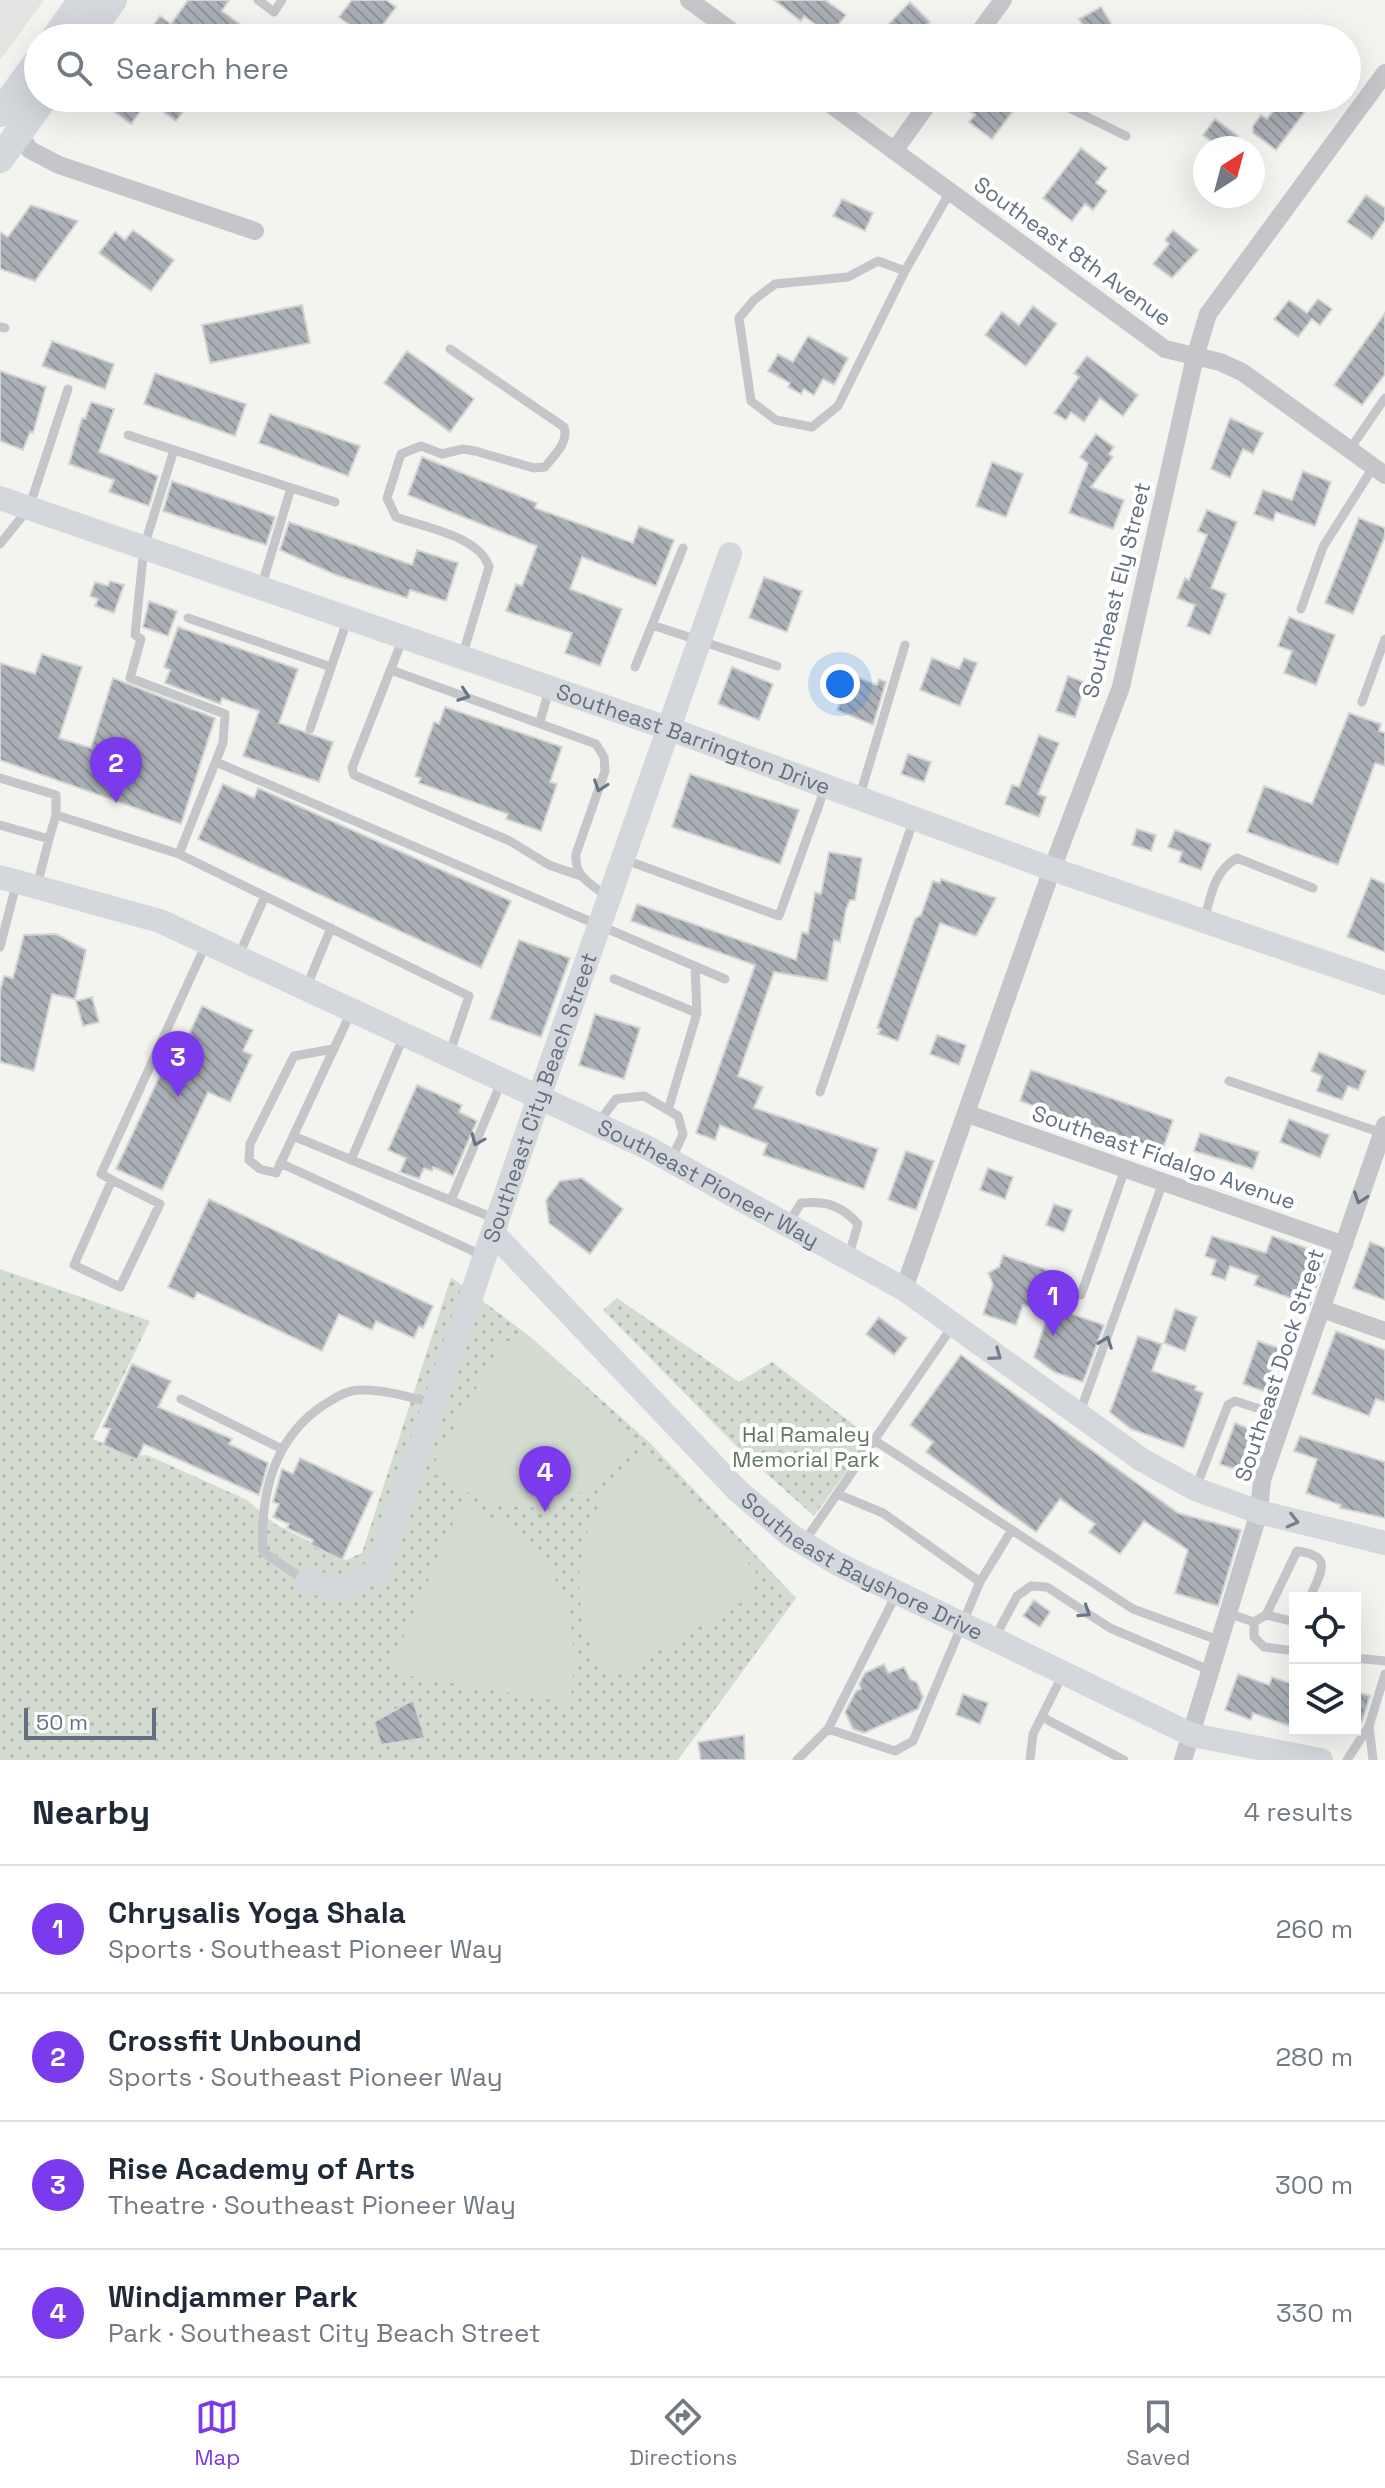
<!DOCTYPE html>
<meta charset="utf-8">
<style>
:root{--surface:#fff;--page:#f2f2f3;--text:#1f2937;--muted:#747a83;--line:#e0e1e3;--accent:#7c3aed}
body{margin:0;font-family:"Space Grotesk",sans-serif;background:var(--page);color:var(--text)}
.controls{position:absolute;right:24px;bottom:24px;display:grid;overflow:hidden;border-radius:0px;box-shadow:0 8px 32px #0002}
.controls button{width:72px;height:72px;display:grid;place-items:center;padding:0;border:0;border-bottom:2px solid var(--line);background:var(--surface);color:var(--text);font:40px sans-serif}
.compass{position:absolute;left:1193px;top:136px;width:72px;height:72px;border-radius:50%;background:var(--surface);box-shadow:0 8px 32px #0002;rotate:36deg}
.scale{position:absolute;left:24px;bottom:20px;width:132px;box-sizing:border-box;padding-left:8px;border:4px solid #647080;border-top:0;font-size:22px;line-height:28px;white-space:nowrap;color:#647080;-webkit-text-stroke:6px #fff;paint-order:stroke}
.you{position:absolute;left:840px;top:684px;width:28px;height:28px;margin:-20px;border:6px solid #fff;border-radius:50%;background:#1a73e8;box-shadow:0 0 0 12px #1a73e833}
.badge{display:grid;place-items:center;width:52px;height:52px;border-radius:50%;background:var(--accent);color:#fff;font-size:26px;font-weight:700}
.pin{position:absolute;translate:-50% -66px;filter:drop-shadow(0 2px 4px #0008)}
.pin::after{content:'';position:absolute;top:42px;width:28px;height:24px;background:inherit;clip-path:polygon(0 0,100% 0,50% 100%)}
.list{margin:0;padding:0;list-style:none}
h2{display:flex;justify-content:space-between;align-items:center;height:104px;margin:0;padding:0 32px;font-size:34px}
h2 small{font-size:26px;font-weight:400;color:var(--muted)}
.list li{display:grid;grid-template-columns:52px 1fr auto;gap:24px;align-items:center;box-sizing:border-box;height:128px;padding:0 32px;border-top:2px solid var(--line)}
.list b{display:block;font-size:30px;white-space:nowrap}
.list p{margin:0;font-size:26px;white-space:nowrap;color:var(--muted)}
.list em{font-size:26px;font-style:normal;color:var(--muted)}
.icon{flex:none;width:44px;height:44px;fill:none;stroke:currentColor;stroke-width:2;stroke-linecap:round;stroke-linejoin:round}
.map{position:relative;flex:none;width:1385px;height:1760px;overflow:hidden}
.search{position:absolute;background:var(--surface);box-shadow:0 8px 32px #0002;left:24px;right:24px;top:24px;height:88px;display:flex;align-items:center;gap:20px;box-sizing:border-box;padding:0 28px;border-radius:44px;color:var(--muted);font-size:30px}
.sheet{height:616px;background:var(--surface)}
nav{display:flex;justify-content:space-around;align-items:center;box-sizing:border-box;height:112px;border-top:2px solid var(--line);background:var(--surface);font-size:22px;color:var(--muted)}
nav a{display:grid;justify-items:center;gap:4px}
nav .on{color:var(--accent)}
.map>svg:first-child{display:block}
</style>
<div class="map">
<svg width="1385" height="1760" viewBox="0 0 1385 1760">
<defs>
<pattern id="park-dots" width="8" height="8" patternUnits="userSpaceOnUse" patternTransform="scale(2)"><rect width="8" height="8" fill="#d4dbd1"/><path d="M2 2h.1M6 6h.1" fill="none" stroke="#b0b6af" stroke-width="1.8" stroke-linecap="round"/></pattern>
<pattern id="building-back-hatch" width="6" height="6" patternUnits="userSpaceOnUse" patternTransform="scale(2)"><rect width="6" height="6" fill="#aab0b6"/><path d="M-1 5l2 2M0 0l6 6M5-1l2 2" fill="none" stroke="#8e9499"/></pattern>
</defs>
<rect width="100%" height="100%" fill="#f3f4f0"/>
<!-- built -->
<path fill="#e4e5e3" d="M0,0H44L0,60Z"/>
<!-- park -->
<path fill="url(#park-dots)" d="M0,1269L150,1321L93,1439L134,1456L147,1455L247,1500L275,1524L346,1560L362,1553L451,1277L532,1338L650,1443L796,1598L678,1760H0Z
M617,1298L739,1382L772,1362L871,1438L814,1516L741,1451L603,1310Z"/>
<!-- pitch -->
<path fill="#d4dbd1" d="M525,1338L636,1440C577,1521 511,1526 430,1471L502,1342Z
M649,1451L756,1572L752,1596L612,1679C556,1610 574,1497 649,1451Z
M462,1503C555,1541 585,1607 570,1703L404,1675L393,1661Z"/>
<!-- building -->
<path fill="url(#building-back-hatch)" stroke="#d5d5d3" stroke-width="2" d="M188,0H229L222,11L259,38H144L160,16L171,24Z
M352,0H386L396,7L373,38H367L339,17Z
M774,0H825L846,15L830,35L804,16L801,21Z
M910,2L930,22L914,38H875Z
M1101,7L1114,28L1113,38H1090L1079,19Z
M95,98H193L176,121L148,101L131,124Z
M975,98H995L1013,111L992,139L969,122L975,115L967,109Z
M1283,98H1315L1276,150L1253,133V126L1261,115L1267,119Z
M1215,119L1238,136L1229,148H1220L1203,135Z
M1081,148L1107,168L1096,183L1107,191L1093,210L1085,204L1072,221L1043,198Z
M1366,195L1385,208V220L1372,239L1347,222Z
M842,199L873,213L865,231L833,216Z
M31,205L78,221L35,281L0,269V232L8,237Z
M133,230L174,260L151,291L99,253L115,232L125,240Z
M1173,230L1198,250L1172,278L1153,264L1169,244L1165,240Z
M1318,299L1332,309L1320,325L1312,319L1298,337L1274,319L1289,300L1307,313Z
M302,305L310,343L210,363L202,325Z
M1033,306L1057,324L1026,366L985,335L1002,312L1019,325Z
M1385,313V374L1362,405L1334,385Z
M808,336L848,358L834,385L823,379L814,395L804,389L801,394L788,387L790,383L768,371L778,354L793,362Z
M52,341L114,364L105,389L42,366Z
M407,351L474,399L450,432L384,383Z
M1087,356L1138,395L1123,416L1100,398L1084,422L1071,412L1066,420L1054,413L1079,377L1074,373Z
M0,371L46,387L33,433L30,432L23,450L0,441Z
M155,373L246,404L235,436L144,404Z
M91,402L114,409L99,452L158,476L149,506L109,492L114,480L69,464L82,418L85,419Z
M270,414L360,446L348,476L259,443Z
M1230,418L1263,433L1253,454L1243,449L1230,478L1211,469Z
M1096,434L1114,447L1109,454L1113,457L1091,487L1124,500L1113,529L1069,513L1088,463L1080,457Z
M422,457L537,503L535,508L633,543L639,526L674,540L656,586L582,557L570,589L622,609L600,666L565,653L572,633L506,611L516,584L522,586L537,546L408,495Z
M992,462L1023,474L1006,517L976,506Z
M1303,471L1331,482L1315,526L1276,512L1273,521L1254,514L1263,490L1292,500Z
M172,481L275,517L266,545L163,511Z
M1207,510L1237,522L1211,588L1226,594L1210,635L1187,626L1195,605L1177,598L1185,578L1189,580L1207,535L1198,531Z
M1359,518L1385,528V536L1353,614L1325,603Z
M289,522L412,565L417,550L458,563L446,601L410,590L407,598L336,575L280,550Z
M764,577L802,591L787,632L749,618Z
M110,581L124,585L114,613L95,606L98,599L90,596L95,582L108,586Z
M149,601L177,611L168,636L143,627Z
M1289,617L1335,635L1316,685L1284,673L1292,651L1278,646Z
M178,627L298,669L279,723L333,742L319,782L243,756L259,711L222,698L220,704L165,683L170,670L164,667Z
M42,654L82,667L59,738L91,748L113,678L215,718L181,824L0,760V663L35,674Z
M932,658L959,669L964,658L977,663L960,706L920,690Z
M732,667L773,684L759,720L718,704Z
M852,675L877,685L879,679L886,682L873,725L837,710Z
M1068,676L1086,683L1075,717L1056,711Z
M445,707L562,747L550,782L557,784L541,831L506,819L508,814L419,783L421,778L415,776L434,722L439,724Z
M1349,713L1381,724L1379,731L1385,733V766L1375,763L1338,865L1247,832L1264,786L1312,804Z
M1039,735L1059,743L1038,794L1046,797L1039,817L1005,804L1012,785L1019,787Z
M908,754L931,762L924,782L901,774Z
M690,774L799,810L780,864L672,827Z
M223,784L254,798L258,788L511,901L481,968L198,839Z
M1137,829L1156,835L1151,851L1132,845Z
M1175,830L1211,844L1201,870L1179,862L1182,852L1168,847Z
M829,852L862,858L855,900H850L846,909L840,942L834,940L827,981L774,972L738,1076L763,1087L754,1108L878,1149L864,1189L763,1155L767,1144L720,1125L715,1140L696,1133L755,965L631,921L637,904L796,960L802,932L808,934L815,892L821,894Z
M1371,878L1385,884V952L1347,937Z
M941,879L996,898L976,936L940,923L898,1041L878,1034L881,1029L877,1028L915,919L921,915L933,881L940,883Z
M56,934L86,950L75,999L52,994L34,1071L0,1062V991L4,976L13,978L24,935Z
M519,940L570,958L541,1037L490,1019Z
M92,997L99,1022L83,1026L76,1001Z
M202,1006L253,1030L243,1051L252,1055L230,1102L208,1092L162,1190L116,1169L163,1069L171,1073Z
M595,1014L640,1028L624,1079L579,1065Z
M937,1035L966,1045L959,1065L930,1054Z
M1319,1052L1366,1071L1358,1090L1348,1086L1342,1100L1317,1091L1322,1076L1311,1071Z
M1031,1070L1173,1120L1162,1151L1020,1101Z
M417,1085L462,1105L459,1112L477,1121L453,1176L433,1167L432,1171L424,1168L419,1179L400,1172L406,1158L388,1150Z
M1289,1119L1329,1135L1320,1158L1280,1142Z
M1200,1133L1259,1152L1253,1169L1194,1151Z
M906,1151L934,1161L916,1210L888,1200Z
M988,1168L1013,1177L1005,1199L980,1190Z
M582,1178L623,1209L590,1254L549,1223L546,1200L560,1181Z
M209,1199L433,1306L423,1328L419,1326L414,1338L376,1321L372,1330L339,1314L322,1351L197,1292L194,1299L168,1287Z
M1054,1204L1072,1210L1064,1232L1046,1225Z
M1212,1236L1266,1253L1272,1236L1327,1255L1310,1305L1254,1285L1258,1276L1230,1266L1225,1280L1211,1275L1216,1260L1205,1256Z
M1370,1242L1385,1248V1300L1353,1288Z
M1003,1255L1062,1275L1051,1307L1104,1325L1083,1382L1054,1372L1034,1357L1048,1314L1023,1305L1016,1325L983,1314L993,1284L988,1273L999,1267Z
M1175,1309L1197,1317L1185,1351L1164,1343Z
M879,1317L907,1338L894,1355L866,1334Z
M1336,1331L1385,1350V1402L1376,1399L1369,1416L1312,1394Z
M1138,1336L1162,1344L1152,1371L1196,1386L1195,1390L1203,1393L1184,1448L1131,1429L1110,1412Z
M1258,1341L1281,1349L1266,1392L1243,1384Z
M961,1355L1178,1513L1241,1530L1218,1606L1175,1593L1188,1550L1144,1521L1120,1554L1089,1532L1095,1524L1060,1499L1036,1532L926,1452L933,1442L910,1425Z
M132,1364L171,1381L158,1407L232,1439L229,1444L268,1463L259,1495L144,1444L137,1460L103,1445L110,1429L103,1427Z
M1235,1423L1265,1435L1251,1475L1220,1464Z
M1300,1436L1385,1462V1518L1340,1508L1341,1505L1306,1493L1317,1459L1294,1451Z
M300,1458L373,1492L342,1560L311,1545L313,1540L287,1528L289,1524L273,1517L279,1504L273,1502L282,1469L293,1474Z
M1034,1600L1050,1612L1040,1627L1023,1616Z
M884,1664L888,1673L904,1667L910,1679L917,1683L923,1697L918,1709L864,1733L853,1729L845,1712L856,1691L861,1689L859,1684L865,1673Z
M1238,1674L1269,1685L1272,1677L1295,1685V1728L1253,1713L1251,1720L1225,1710Z
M1355,1691L1370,1696L1362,1722L1355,1719Z
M963,1694L988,1703L980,1724L956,1715Z
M413,1700L425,1738L381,1745L374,1722Z
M744,1735L745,1760H701L698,1742Z"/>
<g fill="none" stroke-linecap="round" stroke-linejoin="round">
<!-- lane -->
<path stroke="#c4c6ca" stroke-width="9" d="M258,0L274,12L282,0
M1049,98L1126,136
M905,271L838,406L812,427L776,420L751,401L739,318L754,300L775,284L848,277L878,261L905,271L950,192
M0,327L5,328
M450,349L564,427C569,443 554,455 545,467L534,468L475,451L463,449L442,454L421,446L401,454L387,498L396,517C423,527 480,536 489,567L462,657
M128,435L335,502
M1350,449L1385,398
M174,450L144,547L135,635L141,639L130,678L225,714L223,743L179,854
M0,544L29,508L68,389
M261,588L291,488
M1301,609L1323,547L1374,466
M188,618L331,667
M652,625L777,666
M403,638L352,768L354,775L510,841L549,865L581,876
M635,667L683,548
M391,670L596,744L604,757L605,771L576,854C574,877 591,884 607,896
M1362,702L1385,639
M540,722L549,690
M310,729L347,621
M216,762L725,979
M0,778L56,795V815L179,854L469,996L449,1055
M860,795L905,645
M0,825L49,839L56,815
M623,859L779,916L825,788
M37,886L49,839
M1204,921C1211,896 1213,872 1237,858L1313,888
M0,947L16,885
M239,955L265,896
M614,979L697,1013
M306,988L331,928
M333,1049L294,1056L250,1144L249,1160L260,1169L276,1173L352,1010
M1229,1081L1382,1133
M820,1092L913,822
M668,1110L697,1013L695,966
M599,1122L616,1099L644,1096L678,1116L683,1134L672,1158
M293,1136L496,1219
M351,1160L403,1038
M280,1163L484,1256
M112,1180L160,1204L120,1287L74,1265L112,1180L101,1174L206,944
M451,1200L501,1083
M788,1224L801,1203C826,1201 841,1205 858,1224L849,1255
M1081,1295L1125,1169
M181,1399L280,1448
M1080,1412L1163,1182
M874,1440L1133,1609L1218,1640
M1196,1487L1228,1405L1235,1401L1284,1417
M804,1542L952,1327
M306,1581L263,1552C260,1495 273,1440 322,1406C335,1398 346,1390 361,1390C384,1389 412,1398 434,1403
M980,1582L1011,1531
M1227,1613L1254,1622V1637L1264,1647L1295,1651
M1266,1615L1295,1622
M1254,1622L1266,1615L1297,1551C1335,1556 1320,1572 1310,1598
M994,1639L1017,1596L1031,1586L1047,1587L1110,1628L1209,1670
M1355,1658L1385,1661
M1042,1717L1124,1760
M1369,1726L1385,1674
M828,1729L895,1751L913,1741L980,1582L883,1513L837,1494
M797,1760L828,1729L897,1593
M1030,1760L1033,1734L1063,1674
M1347,1760L1369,1726L1373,1760"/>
<!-- street -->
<path stroke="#c4c6ca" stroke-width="18" d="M689,0L741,38
M975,38L1003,0
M822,98L1165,349L1220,362L1242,372L1385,475
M15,128L30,150L59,165L255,231
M894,151L932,98
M968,1114L1344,1245
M904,1289L1052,869L1121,687L1195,357L1208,314L1385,73
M1322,1309L1385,1331
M1183,1760L1259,1512L1262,1480L1385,1125"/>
<!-- secondary -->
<g stroke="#d4d7dc" stroke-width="24">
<path id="s1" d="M0,498L670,729L1052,869L1385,983"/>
<path id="s2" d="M0,877L160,921L646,1147L904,1289L1142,1460L1195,1489L1259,1512L1385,1543"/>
<path id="s3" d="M493,1233L738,1491L790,1535L838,1564L1192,1735L1321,1760"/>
<path id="s4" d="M307,1581L342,1589L378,1570L539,1097L730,554"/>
</g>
<!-- primary -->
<path stroke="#d4d7dc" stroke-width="28" d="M55,38L82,0
M86,38L113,0
M0,113L38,61
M0,159L44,98"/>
</g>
<!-- one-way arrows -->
<defs><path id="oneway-chevron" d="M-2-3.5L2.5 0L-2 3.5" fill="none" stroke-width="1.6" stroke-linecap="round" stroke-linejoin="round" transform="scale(2)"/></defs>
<g stroke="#697484">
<use href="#oneway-chevron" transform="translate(464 695) rotate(19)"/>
<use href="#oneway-chevron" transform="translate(600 786) rotate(109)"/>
<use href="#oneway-chevron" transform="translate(477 1140) rotate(113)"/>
<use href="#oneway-chevron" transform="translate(1360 1198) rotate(109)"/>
<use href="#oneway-chevron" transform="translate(1106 1342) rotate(-70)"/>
<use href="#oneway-chevron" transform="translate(1085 1612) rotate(33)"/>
</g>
<g stroke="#757f8e">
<use href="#oneway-chevron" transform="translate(996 1355) rotate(36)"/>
<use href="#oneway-chevron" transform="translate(1293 1521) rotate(14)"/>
</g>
<g text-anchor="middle" stroke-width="8" stroke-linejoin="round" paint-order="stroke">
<!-- street labels -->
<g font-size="22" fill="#647080" stroke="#fff">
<text transform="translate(1073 251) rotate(36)" y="8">Southeast 8th Avenue</text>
<text transform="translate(1116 590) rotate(-76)" y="8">Southeast Ely Street</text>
<text dy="8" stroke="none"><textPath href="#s1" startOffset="734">Southeast Barrington Drive</textPath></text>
<text dy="8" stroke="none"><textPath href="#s4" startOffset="576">Southeast City Beach Street</textPath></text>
<text transform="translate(1164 1157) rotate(19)" y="8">Southeast Fidalgo Avenue</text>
<text dy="8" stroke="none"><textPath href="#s2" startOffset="774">Southeast Pioneer Way</textPath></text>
<text transform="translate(1279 1365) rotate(-72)" y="8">Southeast Dock Street</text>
<text dy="8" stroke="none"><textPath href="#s3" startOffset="502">Southeast Bayshore Drive</textPath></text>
</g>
<!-- park labels -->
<g font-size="22" fill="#647762" stroke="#fff">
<text x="806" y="1442">Hal Ramaley<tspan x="806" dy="25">Memorial Park</tspan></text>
</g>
</g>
</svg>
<div class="controls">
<button><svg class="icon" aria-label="locate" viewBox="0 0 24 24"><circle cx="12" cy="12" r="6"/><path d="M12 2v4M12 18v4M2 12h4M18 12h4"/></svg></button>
<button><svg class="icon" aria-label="layers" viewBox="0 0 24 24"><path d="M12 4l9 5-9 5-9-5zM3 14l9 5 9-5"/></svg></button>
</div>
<svg class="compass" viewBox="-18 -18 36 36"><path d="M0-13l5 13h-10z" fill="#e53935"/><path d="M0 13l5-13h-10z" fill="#747a83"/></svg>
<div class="scale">50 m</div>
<div class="you"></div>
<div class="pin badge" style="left:1053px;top:1336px">1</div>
<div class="pin badge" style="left:116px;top:803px">2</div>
<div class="pin badge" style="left:178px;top:1097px">3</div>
<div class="pin badge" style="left:545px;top:1512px">4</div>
<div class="search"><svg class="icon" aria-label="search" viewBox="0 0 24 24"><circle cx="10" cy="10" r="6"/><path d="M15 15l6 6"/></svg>Search here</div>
</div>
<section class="sheet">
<h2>Nearby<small>4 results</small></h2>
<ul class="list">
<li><span class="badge">1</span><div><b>Chrysalis Yoga Shala</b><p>Sports · Southeast Pioneer Way</p></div><em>260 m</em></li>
<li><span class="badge">2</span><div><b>Crossfit Unbound</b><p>Sports · Southeast Pioneer Way</p></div><em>280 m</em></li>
<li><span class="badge">3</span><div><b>Rise Academy of Arts</b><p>Theatre · Southeast Pioneer Way</p></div><em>300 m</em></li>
<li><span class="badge">4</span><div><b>Windjammer Park</b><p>Park · Southeast City Beach Street</p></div><em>330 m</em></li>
</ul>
</section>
<nav>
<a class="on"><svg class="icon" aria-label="map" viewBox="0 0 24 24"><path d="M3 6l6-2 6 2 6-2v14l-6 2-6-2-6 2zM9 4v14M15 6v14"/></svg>Map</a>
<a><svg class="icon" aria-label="directions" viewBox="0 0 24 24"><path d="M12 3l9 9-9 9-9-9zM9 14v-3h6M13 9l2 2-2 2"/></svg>Directions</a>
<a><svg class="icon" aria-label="saved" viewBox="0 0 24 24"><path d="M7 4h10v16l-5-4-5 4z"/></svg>Saved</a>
</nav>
